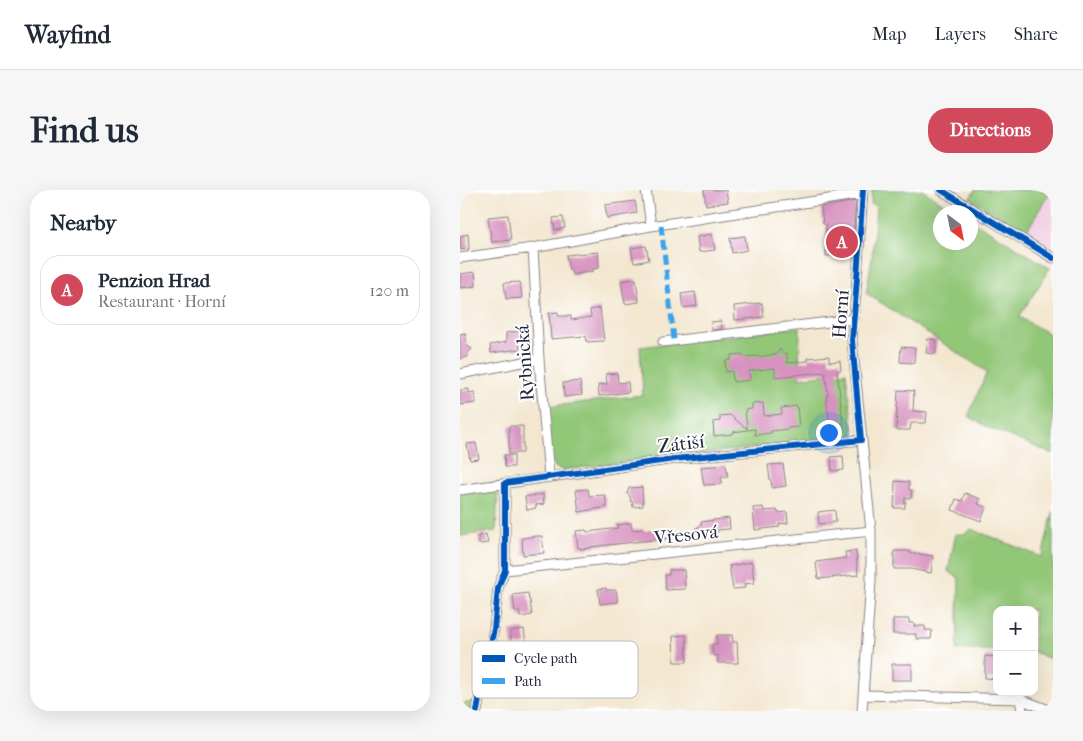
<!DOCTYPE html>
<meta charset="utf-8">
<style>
:root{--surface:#fff;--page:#f6f6f7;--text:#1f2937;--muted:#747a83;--line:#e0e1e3;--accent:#d1495b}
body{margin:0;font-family:"IM FELL French Canon",serif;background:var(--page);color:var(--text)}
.controls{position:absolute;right:15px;bottom:15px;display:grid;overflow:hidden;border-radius:10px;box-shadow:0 5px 20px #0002}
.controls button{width:45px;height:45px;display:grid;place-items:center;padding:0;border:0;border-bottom:1px solid var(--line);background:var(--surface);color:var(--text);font:25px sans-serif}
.compass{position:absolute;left:473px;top:15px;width:45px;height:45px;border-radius:50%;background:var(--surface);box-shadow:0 5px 20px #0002;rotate:148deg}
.you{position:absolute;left:368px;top:242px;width:18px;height:18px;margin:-12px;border:4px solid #fff;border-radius:50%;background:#1a73e8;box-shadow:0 0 0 8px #1a73e833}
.badge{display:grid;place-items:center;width:32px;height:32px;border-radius:50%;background:var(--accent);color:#fff;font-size:16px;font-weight:700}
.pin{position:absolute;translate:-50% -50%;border:2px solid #fff;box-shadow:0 1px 5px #0006}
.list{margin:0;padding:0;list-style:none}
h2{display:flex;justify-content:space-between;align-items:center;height:65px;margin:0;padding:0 20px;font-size:21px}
h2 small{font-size:16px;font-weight:400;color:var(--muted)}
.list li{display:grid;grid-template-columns:32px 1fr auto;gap:15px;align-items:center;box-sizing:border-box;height:70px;margin:0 10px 10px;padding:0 10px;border:1px solid var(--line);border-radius:20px}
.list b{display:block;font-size:19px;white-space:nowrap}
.list p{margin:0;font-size:16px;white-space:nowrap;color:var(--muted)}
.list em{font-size:16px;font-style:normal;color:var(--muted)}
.map{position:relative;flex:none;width:593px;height:521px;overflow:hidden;border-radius:20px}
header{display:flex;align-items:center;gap:30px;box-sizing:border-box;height:70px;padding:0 25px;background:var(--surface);border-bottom:1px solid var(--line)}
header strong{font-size:24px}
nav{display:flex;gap:28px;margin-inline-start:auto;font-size:18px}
.intro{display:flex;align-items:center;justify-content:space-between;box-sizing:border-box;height:120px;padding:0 30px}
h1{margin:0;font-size:35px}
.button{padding:12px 22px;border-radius:20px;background:var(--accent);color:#fff;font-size:18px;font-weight:700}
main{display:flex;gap:30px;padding:0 30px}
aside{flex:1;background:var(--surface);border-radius:20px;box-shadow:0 5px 20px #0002}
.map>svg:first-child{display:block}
</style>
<header>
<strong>Wayfind</strong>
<nav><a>Map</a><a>Layers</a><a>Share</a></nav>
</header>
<div class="intro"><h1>Find us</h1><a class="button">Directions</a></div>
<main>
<aside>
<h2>Nearby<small></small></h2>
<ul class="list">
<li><span class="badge">A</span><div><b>Penzion Hrad</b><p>Restaurant · Horní</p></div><em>120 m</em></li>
</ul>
</aside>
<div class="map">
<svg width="593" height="521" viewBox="0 0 593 521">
<rect width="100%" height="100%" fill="#fff"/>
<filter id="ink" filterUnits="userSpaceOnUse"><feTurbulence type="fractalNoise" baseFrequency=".02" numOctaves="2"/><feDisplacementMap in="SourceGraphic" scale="10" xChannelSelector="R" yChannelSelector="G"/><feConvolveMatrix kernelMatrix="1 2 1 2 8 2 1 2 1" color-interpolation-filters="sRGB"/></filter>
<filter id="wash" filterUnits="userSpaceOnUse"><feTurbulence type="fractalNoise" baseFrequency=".0096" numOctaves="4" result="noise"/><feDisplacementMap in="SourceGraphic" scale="20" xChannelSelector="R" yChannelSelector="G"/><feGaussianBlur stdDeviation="1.12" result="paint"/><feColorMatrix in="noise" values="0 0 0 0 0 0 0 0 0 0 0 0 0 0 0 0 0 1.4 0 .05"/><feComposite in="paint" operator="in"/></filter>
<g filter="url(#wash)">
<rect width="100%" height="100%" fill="#f3e7d0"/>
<!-- built -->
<path fill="#f1d0e4" d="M591,0H593V59L566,42Z"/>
<!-- green -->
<path fill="#93c778" stroke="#5a745a" d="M412,0H462L478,10L477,12L479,11L498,22H480V52H510L511,30L590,78L559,127L593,146V151L589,158L593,161V264L527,237L508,226L527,182L406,103L412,68L416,16L411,14Z
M515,0H591L566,42L510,8Z
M340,137L339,188L386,182L394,248L217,266L102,280L95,277L90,265L85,217L183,205L180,157Z
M38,297L36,341L0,346V303Z
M593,322V470L574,462V420H537V460H497L499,388L488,381L496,344C502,345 507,344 511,339L582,367Z
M13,512L12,521H0V514Z"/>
<g id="blocks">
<!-- building -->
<path fill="#d791bf" d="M244,0H266L268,12L246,15Z
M175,11L177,23L147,28L145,15Z
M396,11L392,65L366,66V34H363L361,17Z
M48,25L51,50L32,52L28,27Z
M103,27L105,38L95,40L93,28Z
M8,44L9,59L1,60L0,46Z
M252,44L255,60L239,62L237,47Z
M285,46L287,60L272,63L270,48Z
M186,56L189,70L174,73L171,58Z
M138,62L139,78L133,79V81L112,85L111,80H109L106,65Z
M15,82L16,96L0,98V84Z
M176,89L179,112L165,114L161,91Z
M60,92L62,108L46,109L44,93Z
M235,102L237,116L223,118L221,104Z
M302,113L304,127L275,130L274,116Z
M140,118L144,151L127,152L126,146L91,149L89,123L98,122V126H111V130L131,127L130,120Z
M261,131L262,139L252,140L251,132Z
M58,141L60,159L31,163L30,155L46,152V143Z
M5,143L7,156L12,159L8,163V167L2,168L0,170V144Z
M468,149L477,150L475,164L466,163Z
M441,157L455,158L454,173L440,172Z
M320,159L323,164L327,163V173L348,171V168L369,166V172L380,171L381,180L377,181L384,241L365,243L364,232L369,231L366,205H368L365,182L315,187V178L289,181L290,190L273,192L272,181L266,182L265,171L271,170V165L283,164V167L298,166V167L317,164Z
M157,183L158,193L168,192L169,202L139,206L138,195L147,194L146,184Z
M120,191L122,205L104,207L103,193Z
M9,199V203L15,202L16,213L0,215V200Z
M438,200L454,201L453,221L467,222L466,233H451L450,240H436Z
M303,213L304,226L322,224L321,218L337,216L339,237L328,238V239L311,241V243L295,245V239L273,242V244L254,246L253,232L260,231V226L270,225L287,239L285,220L292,219V214Z
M49,236H63V263H49Z
M16,253L19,269L10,270L7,254Z
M44,265H54V277H45Z
M383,266L384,280L372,281L371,267Z
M323,274L326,296L312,298L311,290H310L308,275Z
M266,275L268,287H261L262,294L244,295L241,277Z
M435,291L449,292V300H452L451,308H445V318H434Z
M182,297L183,316L173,317L172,311L171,312L170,306L167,304L169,298Z
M128,299L129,306L145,305L147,317L119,322L116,300Z
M505,303L520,309L518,314L526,317L521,331L492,320L496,309L502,311Z
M83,304L84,314L76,315V318L67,320L65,307Z
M303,317L304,321L317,320L318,323L327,322L328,333L319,334V337L295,340L293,318Z
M375,320L376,332L359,334L358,322Z
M269,328L270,339L257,340L258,343L242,345V342L235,339L241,335V332Z
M171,333L172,340L183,339L184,341L209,338L210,348L130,357V358L121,359V358H118L116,341L126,340L127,342L158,338L157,335Z
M26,344L28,353L19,354L18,346Z
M76,346H82L84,363L63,365L62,348Z
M396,361L398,385L358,389L356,372L386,368L385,362Z
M434,361H450V363L473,366L471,383L451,379H434Z
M292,372L294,393L284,394L285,398L273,399L269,376Z
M209,380H224L225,399L206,400L205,385H209Z
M146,398V400H156L158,412L140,414L138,399Z
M68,403L69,410H70L72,425L60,427L59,421L55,422L53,405Z
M433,429H449V433H454V436H465V440H472L471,449H456V444H433Z
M64,439L66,455L52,456L50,441Z
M226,445L227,472H214L213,446Z
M257,445H272L273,452H277L278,473H258V465L253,466L252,454H257Z
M525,466L537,467V489L525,488Z
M432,474H452V490H432Z"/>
</g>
</g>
<g filter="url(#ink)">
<use href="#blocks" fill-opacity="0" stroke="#8a8486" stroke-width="1"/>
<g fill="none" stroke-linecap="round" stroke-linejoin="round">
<defs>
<path id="minor" d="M186,0L191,36
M481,0L593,68
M0,68L73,58
M203,152L394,129
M0,184L79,169
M89,286L79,169L73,58L191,36L402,4
M0,300L215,269L401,250
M45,380L411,341
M559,502L562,521
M403,505L560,509L591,521
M17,521L22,493L34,439L38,398L45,380V293
M402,521L411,391V341L392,150L396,102L403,1"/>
</defs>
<!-- minor casing -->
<use href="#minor" stroke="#8a8486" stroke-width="11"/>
<!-- minor -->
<use href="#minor" stroke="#fff" stroke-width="9"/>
<!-- quiet -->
<path stroke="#3ea2ec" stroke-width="5" stroke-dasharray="10 5" stroke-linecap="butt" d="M201,35L214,150"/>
<defs>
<path id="cycleway" d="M481,0L593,68
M17,521L22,493L34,439L38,398L45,380V293L215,269L401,250L392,150L396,102L403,0"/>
</defs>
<!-- cycleway casing -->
<use href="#cycleway" stroke="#fff" stroke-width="9"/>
<!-- cycleway -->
<use href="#cycleway" stroke="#0057b8" stroke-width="6"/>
</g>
</g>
<g text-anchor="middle" stroke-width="4" stroke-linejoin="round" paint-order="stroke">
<!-- street labels -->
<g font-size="19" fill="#22223b" stroke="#fff">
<text transform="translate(380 124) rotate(-86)" y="7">Horní</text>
<text transform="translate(64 173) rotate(-94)" y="7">Rybnická</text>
<text transform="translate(221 253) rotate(-7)" y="7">Zátiší</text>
<text transform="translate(226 344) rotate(-6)" y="7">Vřesová</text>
</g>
</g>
<!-- legend -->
<rect x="12" y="451" width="166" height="57" rx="8" fill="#fff" stroke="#bdbdc4" stroke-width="1"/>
<rect x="22" y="465" width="23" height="7" fill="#0057b8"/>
<rect x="22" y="488" width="23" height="6" fill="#3ea2ec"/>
<g font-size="14" fill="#22223b">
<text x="54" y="473">Cycle path</text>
<text x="54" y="496">Path</text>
</g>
</svg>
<div class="controls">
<button>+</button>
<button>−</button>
</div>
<svg class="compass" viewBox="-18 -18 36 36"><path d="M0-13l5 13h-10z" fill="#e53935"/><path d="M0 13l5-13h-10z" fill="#747a83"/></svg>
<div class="you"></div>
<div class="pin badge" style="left:382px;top:52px">A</div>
</div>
</main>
